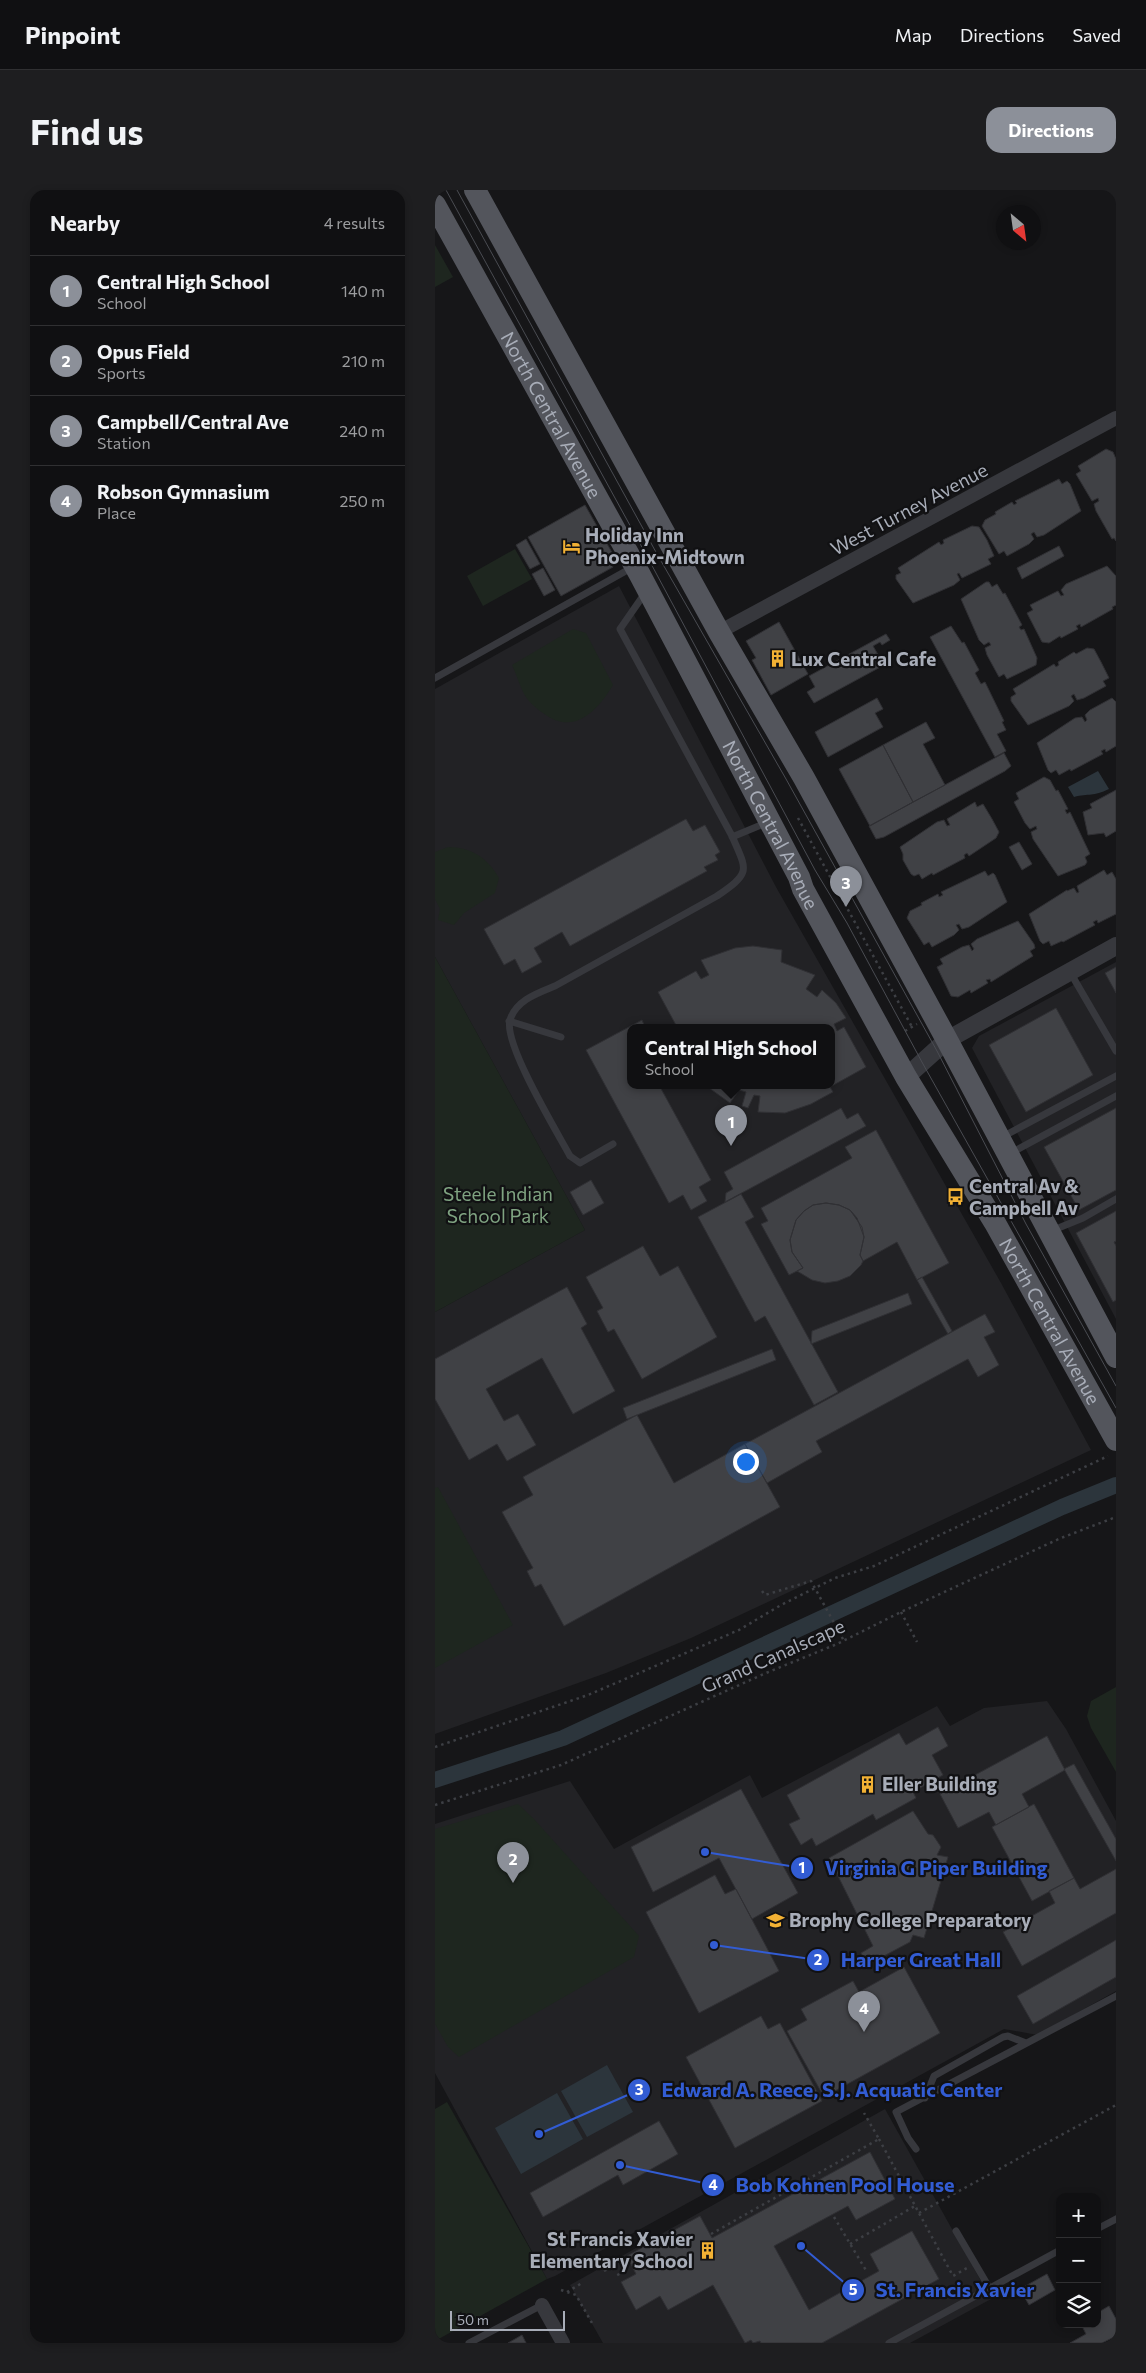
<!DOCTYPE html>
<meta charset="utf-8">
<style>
:root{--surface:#101012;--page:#1e1e20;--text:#f1f3f6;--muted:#9c9d9f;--line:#303032;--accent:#8c9099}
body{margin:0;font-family:Commissioner,sans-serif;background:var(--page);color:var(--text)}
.controls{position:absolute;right:15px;bottom:15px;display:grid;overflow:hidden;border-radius:10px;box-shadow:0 2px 8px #0003}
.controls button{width:45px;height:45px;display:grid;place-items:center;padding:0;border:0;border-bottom:1px solid var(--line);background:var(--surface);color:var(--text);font:25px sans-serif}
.compass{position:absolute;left:561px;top:15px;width:45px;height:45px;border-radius:50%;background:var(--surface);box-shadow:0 2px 8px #0003;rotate:151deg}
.scale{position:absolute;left:15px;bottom:12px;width:115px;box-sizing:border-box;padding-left:5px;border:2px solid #a8adb8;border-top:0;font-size:14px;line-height:18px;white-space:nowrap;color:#a8adb8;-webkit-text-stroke:4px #111113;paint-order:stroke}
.you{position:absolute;left:310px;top:1271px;width:18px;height:18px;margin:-12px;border:4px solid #fff;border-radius:50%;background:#1a73e8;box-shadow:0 0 0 8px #1a73e833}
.badge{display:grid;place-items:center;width:32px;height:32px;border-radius:50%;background:var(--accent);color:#fff;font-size:16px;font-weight:700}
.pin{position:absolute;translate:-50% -41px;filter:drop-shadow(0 1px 2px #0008)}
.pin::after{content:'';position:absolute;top:26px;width:18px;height:15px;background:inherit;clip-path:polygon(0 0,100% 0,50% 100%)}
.popup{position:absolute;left:192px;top:834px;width:208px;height:65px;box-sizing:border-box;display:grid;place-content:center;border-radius:10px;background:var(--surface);filter:drop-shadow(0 1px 4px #0005);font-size:16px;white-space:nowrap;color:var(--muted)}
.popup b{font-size:19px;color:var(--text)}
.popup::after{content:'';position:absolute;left:50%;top:100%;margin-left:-10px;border:10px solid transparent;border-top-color:var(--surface)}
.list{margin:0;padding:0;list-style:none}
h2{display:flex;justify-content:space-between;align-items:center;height:65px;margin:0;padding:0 20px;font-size:21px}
h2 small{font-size:16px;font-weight:400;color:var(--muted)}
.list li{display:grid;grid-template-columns:32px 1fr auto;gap:15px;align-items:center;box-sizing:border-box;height:70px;padding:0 20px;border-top:1px solid var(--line)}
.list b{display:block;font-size:19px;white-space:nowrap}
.list p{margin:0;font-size:16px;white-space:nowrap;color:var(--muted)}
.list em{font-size:16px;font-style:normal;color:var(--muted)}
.icon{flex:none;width:28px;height:28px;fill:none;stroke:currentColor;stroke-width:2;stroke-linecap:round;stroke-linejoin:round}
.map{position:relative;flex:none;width:681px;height:2153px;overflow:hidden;border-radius:15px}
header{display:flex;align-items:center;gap:30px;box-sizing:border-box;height:70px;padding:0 25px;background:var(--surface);border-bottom:1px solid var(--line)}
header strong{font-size:24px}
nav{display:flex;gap:28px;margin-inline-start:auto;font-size:18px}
.intro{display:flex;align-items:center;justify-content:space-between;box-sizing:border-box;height:120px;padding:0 30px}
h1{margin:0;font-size:35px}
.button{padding:12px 22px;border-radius:15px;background:var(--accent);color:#fff;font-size:18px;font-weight:700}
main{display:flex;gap:30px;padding:0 30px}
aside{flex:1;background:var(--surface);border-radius:15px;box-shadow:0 2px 8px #0003}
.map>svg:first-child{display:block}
</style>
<header>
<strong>Pinpoint</strong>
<nav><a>Map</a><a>Directions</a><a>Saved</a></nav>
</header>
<div class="intro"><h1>Find us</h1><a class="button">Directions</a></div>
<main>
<aside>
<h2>Nearby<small>4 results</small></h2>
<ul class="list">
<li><span class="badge">1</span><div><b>Central High School</b><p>School</p></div><em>140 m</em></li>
<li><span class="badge">2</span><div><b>Opus Field</b><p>Sports</p></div><em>210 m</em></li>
<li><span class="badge">3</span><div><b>Campbell/Central Ave</b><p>Station</p></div><em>240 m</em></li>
<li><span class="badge">4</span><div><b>Robson Gymnasium</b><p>Place</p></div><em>250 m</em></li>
</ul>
</aside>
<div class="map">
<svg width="681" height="2153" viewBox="0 0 681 2153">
<rect width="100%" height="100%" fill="#161618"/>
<!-- built -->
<path fill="#222225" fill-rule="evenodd" d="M184,396L341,697L566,1093L656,1260L256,1448L171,1483L0,1544V1122L150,1040L0,767V499ZM196,837H396V895H196Z
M681,772V1129L537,858L544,846Z
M612,1511L631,1539L681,1631V1801L603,1845L569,1839L120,2086L112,2089L0,1883V1634L135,1591L179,1659L315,1585L327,1608L502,1516L515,1536L549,1518Z
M450,1919L556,2109L475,2153H168L135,2095Z"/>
<!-- green -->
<path fill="#1e261f" d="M0,55L18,87L0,97Z
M80,359L97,389L48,416L32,386Z
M138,439L151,443L178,495C163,520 139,547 108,523C102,519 95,513 91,507C85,498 82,485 77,475Z
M13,657C36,657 53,668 64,688L60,703L29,723L19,735L3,730L5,719L0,709V662Z
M0,767L150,1040L0,1122Z
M3,1297L78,1435L0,1478V1298Z
M681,1497V1582L656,1538L652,1526L656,1511Z
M83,1614L99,1629L204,1746L199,1767L24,1867L13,1857L0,1834V1639Z
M12,1912L112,2089L0,2151V1919Z"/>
<!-- water -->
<path fill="#2c353c" d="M663,581L674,599C658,607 654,603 639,607L633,597Z
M172,1875L198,1922L152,1947L126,1901Z
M122,1903L148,1949L86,1984L60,1938Z"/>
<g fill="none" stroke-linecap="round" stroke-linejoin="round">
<!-- canal -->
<path stroke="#2c353c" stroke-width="16" d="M0,1590L128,1548L627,1317L681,1295"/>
</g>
<!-- building -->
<path fill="#404145" stroke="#303034" d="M671,259L678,262L681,269V351L679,348L677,349L661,321L659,314L664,311L663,308L657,311L641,284L646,281L643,276Z
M624,289L627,294L632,291L635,294L646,321L609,345L602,347L599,342L596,344L599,349L594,354L572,366L569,361L564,364L547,336L550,330L561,324L560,322L577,312L579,315L582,313L580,311Z
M150,315L179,366L174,369L178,377L126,406L93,347Z
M537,336L544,337L552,350L559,366L553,369L556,374L527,388L524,383L522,384L525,390L519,395L478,413L461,389V385L466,383L463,378L504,352L506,355L509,353L508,350Z
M91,349L105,374L95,379L81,355Z
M624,356L629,366L587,389L582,378Z
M672,376L681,386V415L677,417L678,419L646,437L645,434L641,436L643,439L626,448L625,446L614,453L607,452L592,423L598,420L595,415L623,401L626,406L629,405L626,400L631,394Z
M108,378L120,400L109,406L97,384Z
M551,392H554L557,397L562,394L568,404L570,403L587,435L584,437L586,440L589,439L602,468L601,475L572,489L569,484L564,487L552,465L550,458L556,455L554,452L549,455L544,450L526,409Z
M344,432L373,484L336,505L317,470L321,468L311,451Z
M516,436L527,453L529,452L544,480L540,483L546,494L550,492L569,531L567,532L571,540L562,544L571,561L560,567L495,447Z
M451,444L455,450L447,455L445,452L438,456L449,475L379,513L372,502L380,497L374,486Z
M652,458L659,459L666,472L674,488L668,491L671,496L649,508L642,510L639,504L636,506L639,511L634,516L593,535L576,511V507L581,504L578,499L619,474L621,477L624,475L623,472L639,462L641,464Z
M442,508L448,519L440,523L448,537L393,567L380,542Z
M677,508L681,512V556L671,562L670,559L666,561L668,564L636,581L635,579L624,585L621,580L616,583L613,580L602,553L640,528L647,527L650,532L652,530L650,525L655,520Z
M491,532L500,548L488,554L510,595L478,612L448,555Z
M448,555L478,612L435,636L404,579Z
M569,563L576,576L570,581L449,647L441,649L434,636Z
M609,587L615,590L621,601L623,600L633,619L630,620L632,624L635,622L655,664L650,667L652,672L650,675L623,686L598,649L596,642L602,639L601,636L595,639L590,633L579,612L584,609L581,603Z
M681,600V641L671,647L669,643L653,645L648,622L657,618L655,614Z
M540,612L542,617L548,614L557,629L564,642L561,648L534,666L532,663L529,665L530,668L498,685L497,683L487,689L484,684L479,686L476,684L468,670V664L465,657L502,632L509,630L512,636L515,635L512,629Z
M251,629L258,641L270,635L285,662L280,665L283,670L269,677L272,681L135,756L127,742L99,758L107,772L87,783L80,769L69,775L49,739Z
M584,652L597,674L587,680L574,657Z
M669,680L672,685L677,682L681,689V724L663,733L662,730L658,732L660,735L628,752L627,751L616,756L614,751L608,754L605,751L594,724L632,700V701L639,698L642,703L644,702L642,696Z
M550,681L553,686L558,683L560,685L572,712L534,737L527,739L524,734L521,735L524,740L519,745L497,757L494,752L489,755L472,728L475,721L487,715L486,713L503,704L504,707L508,705L506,702Z
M583,731L599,754L600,758L595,761L598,766L556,792L555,789L551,790L553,793L536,803L535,800L523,807L516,806L502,777L508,774L505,769L527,757L534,755L537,761L539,759L536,754L542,749Z
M318,756L347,760L346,772L380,785L371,799L382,807L387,800L401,813L411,828L399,834L402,841L409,837L431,877L395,897L398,902L376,914L350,923L323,922L325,906L319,905L313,918L307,916L311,902L304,900L295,913L270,895H396V837H242L223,802L261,781L266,789L274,785L266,770L300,758Z
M681,777V803L670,783Z
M621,818L658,885L591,922L554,855Z
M207,830L210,837H196V895H224L276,990L264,997L272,1011L256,1020L248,1005L234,1013L151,860Z
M406,918L412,929L423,923L431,936L290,1012L291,1003L298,999L289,982Z
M681,918V1000L644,1020L609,957Z
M441,940L514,1073L482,1090L462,1052L428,1071L425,1065L429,1047L422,1028L415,1020L404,1015L391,1013L378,1015L369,1021L361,1030L355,1050L357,1062L368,1078L354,1085L326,1034L333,1031L326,1018L417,968L410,957Z
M156,990L169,1013L148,1025L135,1002Z
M306,1004L319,1027L310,1032L403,1202L379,1215L330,1126L320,1132L263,1027Z
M391,1013L404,1015L415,1020L427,1037L429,1047L425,1065L428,1071L426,1075L415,1086L403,1091L390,1093L377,1090L362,1081L368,1078L357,1062L355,1050L361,1030L369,1021L378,1015Z
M681,1021V1051L679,1052L681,1056V1110L678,1112L641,1043Z
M208,1056L225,1086L243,1076L282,1147L207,1189L179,1139L173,1142L162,1121L168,1118L151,1087Z
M487,1087L517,1141L513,1144L482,1090Z
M132,1097L152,1134L146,1138L180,1201L138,1224L107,1168L51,1199L69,1231L83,1224L101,1255L72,1271L62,1254L34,1270L0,1209V1169Z
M473,1103L477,1114L376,1154L377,1141Z
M550,1124L560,1142L549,1147L564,1175L543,1187L533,1169L381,1251L387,1262L332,1293L310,1254Z
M337,1159L341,1170L192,1229L188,1218Z
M202,1225L239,1293L310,1254L345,1317L129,1436L106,1394L100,1397L92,1381L98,1378L67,1322L98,1305L88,1287Z
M503,1537L513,1556L497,1565L508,1585L478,1602L481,1608L441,1630L438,1624L381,1656L377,1648L366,1655L354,1634L365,1629L352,1605L464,1543L471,1555Z
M612,1546L630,1580L587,1604L594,1617L561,1635L554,1622L523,1638L505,1604Z
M639,1574L681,1649V1671L629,1579Z
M306,1599L363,1703L317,1729L284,1668L218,1702L196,1657Z
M599,1614L639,1688L597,1711L557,1637Z
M478,1621L493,1644L498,1645L506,1657L502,1665L513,1667L489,1748L478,1745L475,1752L432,1775L426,1763L438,1756L394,1668Z
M681,1679V1723L587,1776L568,1742L620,1713L614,1701L639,1688L645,1699Z
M280,1685L290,1704L301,1699L344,1781L264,1823L211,1722Z
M681,1750V1787L598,1834L582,1806Z
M469,1777L505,1843L389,1907L352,1841L372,1830L366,1819L418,1791L424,1802Z
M326,1826L333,1839L345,1833L387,1911L300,1958L251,1867Z
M224,1931L243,1964L188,1995L183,1985L108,2027L95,2003Z
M435,1962L460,2009L421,2030L413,2016L339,2056L374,2120L444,2081L435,2064L477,2041L504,2089L387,2153H326L325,2151L318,2153L316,2150L310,2153L278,2095L233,2120L225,2106L201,2120L186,2092L201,2084L192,2066L265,2026L277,2048Z
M612,2084L620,2100L594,2115L585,2099Z
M674,2116L681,2129V2146L667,2153H635L651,2144L646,2134H662V2123Z
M87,2145L91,2153H73Z"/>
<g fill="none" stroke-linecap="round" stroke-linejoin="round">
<!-- path -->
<path stroke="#3d3f44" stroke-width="2.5" stroke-dasharray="2.5 4" stroke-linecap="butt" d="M363,628L477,837
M470,841L482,834
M327,1401L330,1405L376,1391L409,1451
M466,1422L482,1452
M0,1557L153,1505L304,1440L346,1415L400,1388L439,1376L673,1266
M0,1615L126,1575L331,1483L402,1454L466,1422L626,1348L681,1327
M444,1949L518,2086L532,2078
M484,2023L681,1915
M399,2027L432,2082
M276,2044L444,1949L429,1923
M415,2054L480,2016
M169,2081L179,2076L185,2088
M126,2100L141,2105L157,2133
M132,2102L147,2093"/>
<!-- service -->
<path stroke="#37383d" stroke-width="7" d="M0,488L198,377
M297,647L331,633
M635,782L681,861
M74,831L126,847
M567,947L681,886
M178,954L145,973L135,966C122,942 68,853 75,830C81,810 103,803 120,796L282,706C317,682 312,681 297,646L185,439L210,403
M576,963L681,906
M616,1041L648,1028L681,1009
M490,1908L499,1886L568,1847L573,1846L591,1853
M481,1959L473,1948L461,1922L681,1806
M662,2039L681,2029
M521,2041L555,2099
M34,2153L107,2115
M454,2153L625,2060"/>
<!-- minor -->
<path stroke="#37383d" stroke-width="14" d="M284,442L681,228
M107,2115L128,2153"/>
<!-- tertiary -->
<path stroke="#37383d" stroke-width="18" d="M471,887L512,850L681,756"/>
<!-- primary -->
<g stroke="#53555c" stroke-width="22">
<path d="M40,0L284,442L369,588L512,850L681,1167"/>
<path id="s1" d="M0,15L205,385L364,687L368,699L471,887L560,1033L681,1250"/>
</g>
<!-- tram -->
<path stroke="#4a4c52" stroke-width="1" d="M11,0L214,370L380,680L412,733L488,874L681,1218
M22,0L222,364L351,589L502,861L591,1034L681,1196"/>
</g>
<!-- icons -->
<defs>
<symbol id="hotel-bare" viewBox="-9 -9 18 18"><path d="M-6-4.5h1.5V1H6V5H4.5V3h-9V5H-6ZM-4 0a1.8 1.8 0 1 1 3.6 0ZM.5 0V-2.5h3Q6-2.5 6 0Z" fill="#f2b134" stroke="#111113" stroke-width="2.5" paint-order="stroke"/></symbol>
<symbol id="building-bare" viewBox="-9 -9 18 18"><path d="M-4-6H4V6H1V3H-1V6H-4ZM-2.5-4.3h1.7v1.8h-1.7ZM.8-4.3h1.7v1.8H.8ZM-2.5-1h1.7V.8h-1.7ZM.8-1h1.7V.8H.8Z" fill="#f2b134" stroke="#111113" stroke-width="2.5" paint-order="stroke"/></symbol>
<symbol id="bus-bare" viewBox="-9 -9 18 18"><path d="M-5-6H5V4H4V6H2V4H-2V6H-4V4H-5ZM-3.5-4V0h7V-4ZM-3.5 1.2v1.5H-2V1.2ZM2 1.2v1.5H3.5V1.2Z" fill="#f2b134" stroke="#111113" stroke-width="2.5" paint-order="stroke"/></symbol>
<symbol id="school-bare" viewBox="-9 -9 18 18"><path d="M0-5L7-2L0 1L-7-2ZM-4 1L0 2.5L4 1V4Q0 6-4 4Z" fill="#f2b134" stroke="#111113" stroke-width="2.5" paint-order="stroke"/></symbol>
</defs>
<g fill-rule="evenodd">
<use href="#hotel-bare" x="124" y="344" width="25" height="25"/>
<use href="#building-bare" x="330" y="456" width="25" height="25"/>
<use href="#bus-bare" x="508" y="994" width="25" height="25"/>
<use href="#building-bare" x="420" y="1582" width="25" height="25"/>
<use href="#school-bare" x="328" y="1718" width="25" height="25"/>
<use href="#building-bare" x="260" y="2048" width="25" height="25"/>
</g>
<g text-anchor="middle" stroke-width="4.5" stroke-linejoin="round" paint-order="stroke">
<!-- street labels -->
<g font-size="19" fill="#a8adb8" stroke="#111113">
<text dy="7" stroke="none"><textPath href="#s1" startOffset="240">North Central Avenue</textPath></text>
<text transform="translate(474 319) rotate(-28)" y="7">West Turney Avenue</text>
<text dy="7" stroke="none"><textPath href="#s1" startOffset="705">North Central Avenue</textPath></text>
<text dy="7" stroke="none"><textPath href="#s1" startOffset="1275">North Central Avenue</textPath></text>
<text transform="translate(338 1466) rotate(-24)" y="7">Grand Canalscape</text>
</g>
<!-- poi labels -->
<g font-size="19" font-weight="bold" fill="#a8adb8" stroke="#111113" text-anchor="start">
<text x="150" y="352">Holiday Inn<tspan x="150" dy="22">Phoenix-Midtown</tspan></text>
<text x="356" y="476">Lux Central Cafe</text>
<text x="534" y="1003">Central Av &amp;<tspan x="534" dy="22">Campbell Av</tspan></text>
<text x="447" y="1601">Eller Building</text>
<text x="354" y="1737">Brophy College Preparatory</text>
<text x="258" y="2056" text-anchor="end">St Francis Xavier<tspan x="258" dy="22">Elementary School</tspan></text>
</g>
<!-- park labels -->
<g font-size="19" fill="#7fa381" stroke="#111113">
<text x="63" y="1011">Steele Indian<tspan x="63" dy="22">School Park</tspan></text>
</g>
</g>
<!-- callouts -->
<path fill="none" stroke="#325cd3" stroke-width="2" d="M270 1662L367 1678M279 1755L383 1770M104 1944L204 1900M185 1975L278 1995M366 2056L418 2100"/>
<g fill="#325cd3" stroke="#111113" stroke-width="2">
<circle cx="270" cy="1662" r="5"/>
<circle cx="279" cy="1755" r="5"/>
<circle cx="104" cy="1944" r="5"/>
<circle cx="185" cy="1975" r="5"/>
<circle cx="366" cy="2056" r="5"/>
<circle cx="367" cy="1678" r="12"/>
<circle cx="383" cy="1770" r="12"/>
<circle cx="204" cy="1900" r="12"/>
<circle cx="278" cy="1995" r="12"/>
<circle cx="418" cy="2100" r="12"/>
</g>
<g font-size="15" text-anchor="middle" font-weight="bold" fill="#fff">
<text x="367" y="1683">1</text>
<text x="383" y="1775">2</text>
<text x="204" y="1905">3</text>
<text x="278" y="2000">4</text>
<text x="418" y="2105">5</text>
</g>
<g font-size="20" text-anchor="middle" font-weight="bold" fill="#325cd3" stroke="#111113" stroke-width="4.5" stroke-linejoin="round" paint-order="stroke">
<text x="501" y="1685">Virginia G Piper Building</text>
<text x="486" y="1777">Harper Great Hall</text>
<text x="397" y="1907">Edward A. Reece, S.J. Acquatic Center</text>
<text x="410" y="2002">Bob Kohnen Pool House</text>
<text x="520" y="2107">St. Francis Xavier</text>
</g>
</svg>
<div class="controls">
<button>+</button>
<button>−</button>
<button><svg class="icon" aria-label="layers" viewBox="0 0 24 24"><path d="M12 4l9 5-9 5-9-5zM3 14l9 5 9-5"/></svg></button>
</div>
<svg class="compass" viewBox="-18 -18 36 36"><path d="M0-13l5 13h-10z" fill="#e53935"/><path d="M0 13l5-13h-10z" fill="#9c9d9f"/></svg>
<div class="scale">50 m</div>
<div class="you"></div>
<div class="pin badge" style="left:296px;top:956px">1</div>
<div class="popup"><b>Central High School</b>School</div>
<div class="pin badge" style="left:78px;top:1693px">2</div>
<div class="pin badge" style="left:411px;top:717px">3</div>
<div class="pin badge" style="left:429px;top:1842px">4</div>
</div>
</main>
